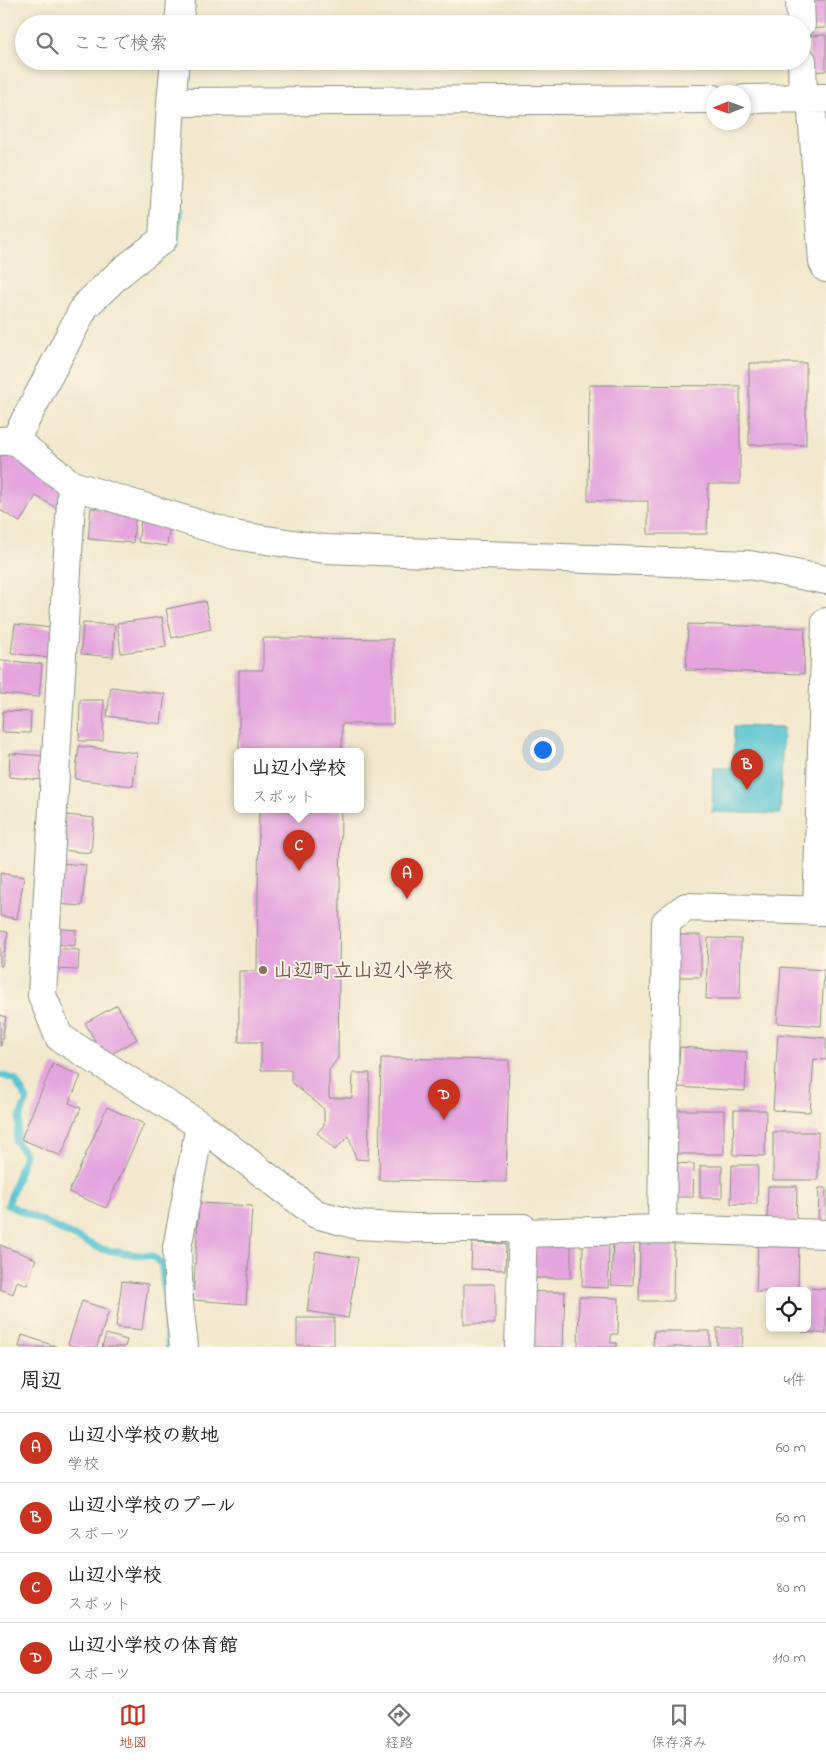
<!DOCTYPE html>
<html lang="ja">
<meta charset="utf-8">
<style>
:root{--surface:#fff;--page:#f2f2f2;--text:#222;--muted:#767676;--line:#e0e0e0;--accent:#c8321e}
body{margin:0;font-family:"Indie Flower","Klee One",sans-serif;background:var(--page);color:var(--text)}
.controls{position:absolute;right:15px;bottom:15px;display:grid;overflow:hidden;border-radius:8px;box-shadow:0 2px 8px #0003}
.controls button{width:45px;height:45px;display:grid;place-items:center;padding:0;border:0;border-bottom:1px solid var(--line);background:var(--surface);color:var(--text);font:25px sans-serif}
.compass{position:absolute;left:706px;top:85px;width:45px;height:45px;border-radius:50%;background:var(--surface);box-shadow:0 2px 8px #0003;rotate:269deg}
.you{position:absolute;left:542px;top:749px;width:18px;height:18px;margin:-12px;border:4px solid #fff;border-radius:50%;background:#1a73e8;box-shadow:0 0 0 8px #1a73e833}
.badge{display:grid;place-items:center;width:32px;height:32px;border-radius:50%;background:var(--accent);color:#fff;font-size:16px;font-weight:700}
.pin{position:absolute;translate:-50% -41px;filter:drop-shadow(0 1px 2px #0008)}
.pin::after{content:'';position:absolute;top:26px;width:18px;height:15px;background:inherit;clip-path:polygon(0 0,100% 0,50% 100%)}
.popup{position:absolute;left:234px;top:748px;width:130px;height:65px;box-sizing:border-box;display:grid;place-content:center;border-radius:8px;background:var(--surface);filter:drop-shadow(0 1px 4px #0005);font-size:16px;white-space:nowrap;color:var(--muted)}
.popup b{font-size:19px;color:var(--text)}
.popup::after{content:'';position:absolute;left:50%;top:100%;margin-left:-10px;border:10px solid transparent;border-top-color:var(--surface)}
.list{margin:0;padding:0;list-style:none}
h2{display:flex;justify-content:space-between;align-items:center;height:65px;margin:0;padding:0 20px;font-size:21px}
h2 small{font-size:16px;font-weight:400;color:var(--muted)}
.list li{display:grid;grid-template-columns:32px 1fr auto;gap:15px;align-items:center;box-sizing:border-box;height:70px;padding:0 20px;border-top:1px solid var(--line)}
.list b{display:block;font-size:19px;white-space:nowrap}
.list p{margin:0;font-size:16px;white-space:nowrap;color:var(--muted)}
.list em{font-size:16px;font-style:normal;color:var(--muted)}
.icon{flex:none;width:28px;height:28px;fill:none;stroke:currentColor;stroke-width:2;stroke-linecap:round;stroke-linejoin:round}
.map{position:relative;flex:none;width:826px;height:1347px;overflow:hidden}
.search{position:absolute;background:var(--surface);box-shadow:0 2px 8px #0003;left:15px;right:15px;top:15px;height:55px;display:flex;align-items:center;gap:12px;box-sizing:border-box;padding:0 18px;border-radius:28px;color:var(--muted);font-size:19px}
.sheet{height:345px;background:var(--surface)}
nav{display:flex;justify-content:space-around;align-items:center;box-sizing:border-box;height:70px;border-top:1px solid var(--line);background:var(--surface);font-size:14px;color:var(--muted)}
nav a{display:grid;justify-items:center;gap:2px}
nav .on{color:var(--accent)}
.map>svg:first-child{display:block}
</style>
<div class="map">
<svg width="826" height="1347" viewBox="0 0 826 1347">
<rect width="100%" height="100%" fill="#fcf5e5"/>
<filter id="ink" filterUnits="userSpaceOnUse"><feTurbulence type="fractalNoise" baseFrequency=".02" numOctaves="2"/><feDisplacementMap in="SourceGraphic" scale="10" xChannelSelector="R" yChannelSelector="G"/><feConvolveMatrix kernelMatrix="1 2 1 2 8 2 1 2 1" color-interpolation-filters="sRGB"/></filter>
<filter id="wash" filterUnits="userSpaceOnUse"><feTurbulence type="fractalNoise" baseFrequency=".0096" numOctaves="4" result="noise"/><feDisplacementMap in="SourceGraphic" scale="20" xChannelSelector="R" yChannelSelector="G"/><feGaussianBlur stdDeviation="1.12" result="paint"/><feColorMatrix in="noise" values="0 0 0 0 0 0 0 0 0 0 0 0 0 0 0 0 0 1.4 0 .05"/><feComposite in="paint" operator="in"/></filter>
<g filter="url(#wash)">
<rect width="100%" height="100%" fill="#f2e8cd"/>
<!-- water -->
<path fill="#5bc6d3" stroke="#3d8284" d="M734,726L783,727L780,814L712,812L713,768H733Z"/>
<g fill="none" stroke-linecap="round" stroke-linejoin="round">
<!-- stream -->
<path stroke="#5bc6d3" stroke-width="7" d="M167,252L176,245L178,212
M0,1075L14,1079L27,1099L20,1117L16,1142L25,1154L8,1205L101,1249L131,1254L152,1256L161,1263L165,1294
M166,1305L168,1347"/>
</g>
<g id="blocks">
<!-- building -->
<path fill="#e4a4de" d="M807,0H826V28L808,29Z
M826,35V71L810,72L809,36Z
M749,363H806V445H749Z
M589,385L740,386V484H708L707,534H648V501H588Z
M4,451L69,490L58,509L36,496L20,522L0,510V458Z
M91,508L136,512L133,543L88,539Z
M141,520L170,524L167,546L138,542Z
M205,601L211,629L172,638L166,609Z
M162,617L166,647L121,653L117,623Z
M83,623L115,625L113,657L81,654Z
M15,624L60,629L56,659L11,653Z
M688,624L805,628L804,674L686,670Z
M263,638L393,639V724H342V752H239V670H263Z
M0,660L42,664L39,697L0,694Z
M111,687L165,694L161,724L107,716Z
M80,700H104L103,741H79Z
M3,711L31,712L30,733L2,732Z
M79,746L137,753L133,786L75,779Z
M10,753L44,756L42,780L9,777Z
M259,810H341L338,1058L329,1070V1098H352L353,1073H370L368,1160L356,1159L349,1136L335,1150L317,1133L324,1125V1109L291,1082V1070H261V1042H239V971H257Z
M66,815L94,818L91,853L62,850Z
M60,863L86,865L82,906L57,904Z
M0,873L24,877L17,919L0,916Z
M54,928L76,930L75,946L53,944Z
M0,931L8,932L2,966H0Z
M674,935H701V977H674Z
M708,938L741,939L740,999H706Z
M51,948L79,950L78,970L50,969Z
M781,967L824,970L821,1026L777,1023Z
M117,1005L137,1039L105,1058L85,1023Z
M0,1015L6,1017L1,1046H0Z
M778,1034L826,1038V1060L814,1059L810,1112L773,1110Z
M680,1047L747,1052L745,1091L677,1087Z
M381,1058L509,1060L506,1182L379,1180Z
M53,1064L81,1076L69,1103L81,1108L61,1156L21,1139Z
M107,1107L144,1124L106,1208L69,1192Z
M671,1110H724V1154H671Z
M734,1110H766L765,1156L733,1155Z
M773,1132H818V1180H773Z
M675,1163L694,1164L693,1197H673Z
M732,1165H758L757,1204H731Z
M700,1166H722V1198H700Z
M768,1186H797L796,1222L767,1221Z
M819,1188H826V1226H818Z
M199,1203L252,1206L246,1304L193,1300Z
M758,1239L799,1240L798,1291L756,1292Z
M640,1241H674L673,1301H639Z
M613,1242L634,1243L633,1286L611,1285Z
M472,1243L506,1244L505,1270L471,1269Z
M531,1243H571V1278H531Z
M583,1243H609L608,1288L582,1287Z
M0,1245L36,1259L27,1285L17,1281L13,1294L0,1289Z
M316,1251L358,1258L348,1318L307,1311Z
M122,1281L148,1284L142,1330L116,1327Z
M464,1284H495V1324H464Z
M804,1288L826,1289V1334L802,1332V1328H807V1291H804Z
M527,1291L565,1292L563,1347H526Z
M579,1297L619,1298L618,1334H611V1343H617V1347H578Z
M82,1301L109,1310L97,1347H78L68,1344Z
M297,1318H334V1345H297Z
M717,1328H743L742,1347H717Z
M654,1331H710V1347H653Z
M106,1334L127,1340L125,1347H102Z
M22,1335L58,1347H19Z"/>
</g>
</g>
<g filter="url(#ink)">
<use href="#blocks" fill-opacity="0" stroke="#889280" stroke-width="1"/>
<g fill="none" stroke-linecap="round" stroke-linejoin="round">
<defs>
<path id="minor" d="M800,0L801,24
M179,24L181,0
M802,61L803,98
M811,98L823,262L826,268
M744,99L826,98
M171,102L714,99
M15,440L85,306L120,273L163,239L171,102L175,61
M0,441L15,440L72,485L234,535L325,549L749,565L826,580
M72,485L42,995L59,1037L200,1125L316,1214L357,1225L414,1228H523L519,1347
M817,911L826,622
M662,1229L666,922L686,907L826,911
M523,1233L662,1229L826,1234
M184,1347L179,1303L177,1248L200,1125"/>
</defs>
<!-- minor casing -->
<use href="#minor" stroke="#889280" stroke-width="30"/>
<!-- minor -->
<use href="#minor" stroke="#fff" stroke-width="28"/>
</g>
</g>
<!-- markers -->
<circle fill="#8d6e63" stroke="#fcf5e5" stroke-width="2" cx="263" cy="970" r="5"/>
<g text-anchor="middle" stroke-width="4" stroke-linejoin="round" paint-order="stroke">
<!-- education labels -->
<g font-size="20" font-weight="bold" fill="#785e54" stroke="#fcf5e5" text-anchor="start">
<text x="273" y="977">山辺町立山辺小学校</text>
</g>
</g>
</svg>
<div class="controls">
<button><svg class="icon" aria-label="locate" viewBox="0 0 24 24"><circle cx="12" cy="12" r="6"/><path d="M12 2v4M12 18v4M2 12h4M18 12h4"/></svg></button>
</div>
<svg class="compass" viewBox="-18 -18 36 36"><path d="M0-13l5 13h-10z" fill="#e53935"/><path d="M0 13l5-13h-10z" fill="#767676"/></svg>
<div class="you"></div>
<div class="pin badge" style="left:407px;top:899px">A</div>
<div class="pin badge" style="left:747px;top:790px">B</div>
<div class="pin badge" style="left:299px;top:871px">C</div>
<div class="popup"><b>山辺小学校</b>スポット</div>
<div class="pin badge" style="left:444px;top:1120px">D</div>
<div class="search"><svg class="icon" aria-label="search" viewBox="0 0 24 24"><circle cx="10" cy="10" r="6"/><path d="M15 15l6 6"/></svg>ここで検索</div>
</div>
<section class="sheet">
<h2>周辺<small>4件</small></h2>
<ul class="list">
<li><span class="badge">A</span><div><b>山辺小学校の敷地</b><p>学校</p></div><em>60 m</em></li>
<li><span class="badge">B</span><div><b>山辺小学校のプール</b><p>スポーツ</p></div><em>60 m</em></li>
<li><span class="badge">C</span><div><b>山辺小学校</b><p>スポット</p></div><em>80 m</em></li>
<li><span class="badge">D</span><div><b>山辺小学校の体育館</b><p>スポーツ</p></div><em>110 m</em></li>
</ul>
</section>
<nav>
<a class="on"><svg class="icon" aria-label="map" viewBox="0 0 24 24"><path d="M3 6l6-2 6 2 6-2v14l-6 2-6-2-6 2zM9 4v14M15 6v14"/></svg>地図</a>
<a><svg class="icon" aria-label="directions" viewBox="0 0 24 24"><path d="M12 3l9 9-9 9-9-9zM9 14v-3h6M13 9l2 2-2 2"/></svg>経路</a>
<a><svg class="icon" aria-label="saved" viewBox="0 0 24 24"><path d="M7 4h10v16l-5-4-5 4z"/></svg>保存済み</a>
</nav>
